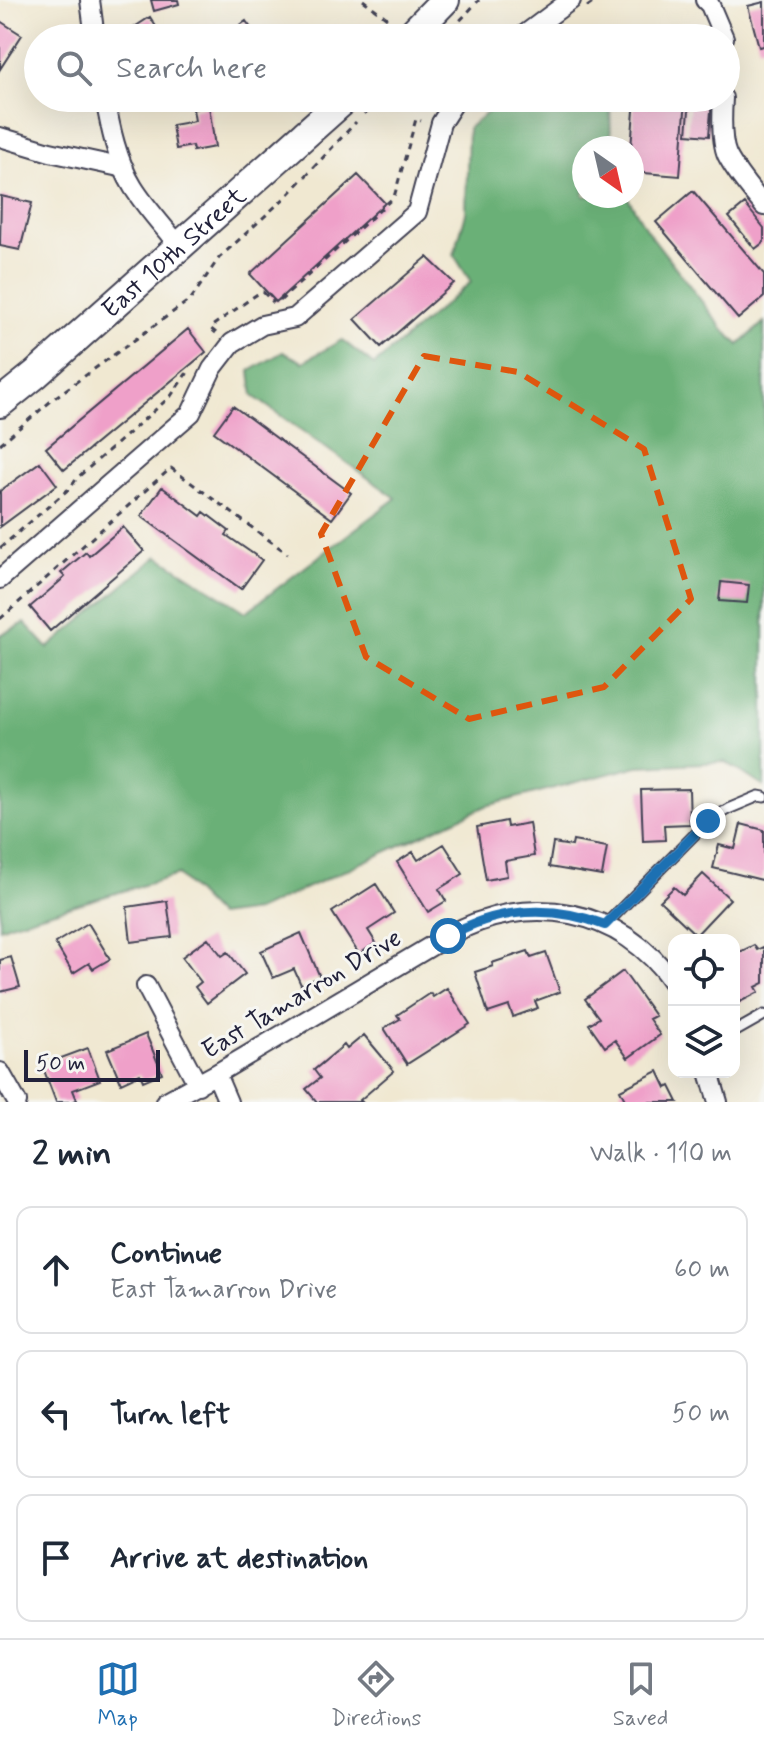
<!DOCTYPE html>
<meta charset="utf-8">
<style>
:root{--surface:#fff;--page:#f2f2f3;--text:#1f2937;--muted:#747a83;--line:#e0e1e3;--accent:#1f6fb2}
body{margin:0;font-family:Mynerve,sans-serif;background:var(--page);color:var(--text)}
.controls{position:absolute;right:24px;bottom:24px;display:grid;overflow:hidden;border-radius:16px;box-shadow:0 8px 32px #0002}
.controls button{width:72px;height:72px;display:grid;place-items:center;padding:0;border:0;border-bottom:2px solid var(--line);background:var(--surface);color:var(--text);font:40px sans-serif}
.compass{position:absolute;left:572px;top:136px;width:72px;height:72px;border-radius:50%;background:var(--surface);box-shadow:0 8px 32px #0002;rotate:146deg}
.scale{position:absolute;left:24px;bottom:20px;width:136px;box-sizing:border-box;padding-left:8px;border:4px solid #22223b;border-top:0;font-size:22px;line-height:28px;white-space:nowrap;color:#22223b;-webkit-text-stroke:6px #f6f6f2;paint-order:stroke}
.stop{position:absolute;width:24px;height:24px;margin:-18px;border:6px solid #1f6fb2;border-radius:50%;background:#fff}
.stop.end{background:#1f6fb2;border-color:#fff;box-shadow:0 2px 8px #0008}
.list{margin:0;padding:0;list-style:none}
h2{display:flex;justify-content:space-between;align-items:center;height:104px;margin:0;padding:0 32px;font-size:34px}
h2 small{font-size:26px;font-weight:400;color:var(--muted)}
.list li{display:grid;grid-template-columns:52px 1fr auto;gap:24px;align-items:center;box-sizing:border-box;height:128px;margin:0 16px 16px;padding:0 16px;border:2px solid var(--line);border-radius:16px}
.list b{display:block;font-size:30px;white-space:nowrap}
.list p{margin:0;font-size:26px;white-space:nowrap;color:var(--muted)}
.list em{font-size:26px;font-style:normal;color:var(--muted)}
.icon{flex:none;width:44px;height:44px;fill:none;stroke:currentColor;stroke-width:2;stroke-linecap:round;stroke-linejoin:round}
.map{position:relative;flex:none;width:764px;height:1102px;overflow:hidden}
.search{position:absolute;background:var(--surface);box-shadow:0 8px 32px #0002;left:24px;right:24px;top:24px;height:88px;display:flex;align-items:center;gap:20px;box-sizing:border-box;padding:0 28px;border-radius:44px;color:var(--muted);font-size:30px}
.sheet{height:536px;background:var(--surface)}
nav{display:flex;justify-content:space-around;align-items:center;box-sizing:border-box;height:112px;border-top:2px solid var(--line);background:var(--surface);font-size:22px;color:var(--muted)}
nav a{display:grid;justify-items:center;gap:4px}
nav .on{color:var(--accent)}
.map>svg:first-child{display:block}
</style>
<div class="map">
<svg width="764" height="1102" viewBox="0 0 764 1102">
<rect width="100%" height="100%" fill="#f6f6f2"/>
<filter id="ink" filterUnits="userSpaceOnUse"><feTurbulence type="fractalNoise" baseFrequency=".0125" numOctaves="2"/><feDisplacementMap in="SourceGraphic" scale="16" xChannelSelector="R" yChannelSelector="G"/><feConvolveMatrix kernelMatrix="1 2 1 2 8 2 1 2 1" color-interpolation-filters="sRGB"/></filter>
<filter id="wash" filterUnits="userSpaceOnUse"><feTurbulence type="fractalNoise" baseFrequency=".006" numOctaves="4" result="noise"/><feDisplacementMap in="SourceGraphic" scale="32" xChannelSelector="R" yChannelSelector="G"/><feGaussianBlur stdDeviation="1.8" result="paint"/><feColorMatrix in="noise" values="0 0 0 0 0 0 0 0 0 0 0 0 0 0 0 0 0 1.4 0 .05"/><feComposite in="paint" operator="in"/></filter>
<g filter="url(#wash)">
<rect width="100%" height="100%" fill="#f0e8d1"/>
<!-- forest -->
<path fill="#6ab077" stroke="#466959" stroke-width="2" d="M506,98H610L611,148H584V196H627L646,229L723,329L739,345L764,322V787L726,762L638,766L486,806L256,911L218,916L178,875L10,924L0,928V635L25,623L48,648L158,556L246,612L396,498L253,396L250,371L283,352L303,362L342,340L374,365L471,282L454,255L466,213L468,128Z"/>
<g id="blocks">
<!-- building -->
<path fill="#efa0c9" d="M151,0H178L179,4L154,11Z
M764,2V46L759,47L748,6Z
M150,17L160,33L152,38H139L133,28Z
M0,21L22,35L0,69Z
M246,21L258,38H222Z
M635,98H686L680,176L632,172L631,148Z
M690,98H712L709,136L687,134Z
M209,106L215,147L193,151L192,146L176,149L172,125L195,121L193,109Z
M358,175L385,203L276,302L250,274Z
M693,191L764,274V297L738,319L656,222Z
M1,196L32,203L20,250L0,246Z
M745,204L764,228V242L755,249L729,217Z
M427,257L454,283L381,347L355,319Z
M188,329L206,352L64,470L46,448Z
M233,406L351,493L332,519L214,432Z
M40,462L57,485L0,527V491Z
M162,487L201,516L204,512L229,531L226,535L262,560L241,589L141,516Z
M123,527L144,551L50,631L30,607L65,577L61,573L86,552L89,556Z
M721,582L749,585L747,603L719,601Z
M689,789L690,824L664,825L665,840L643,841L641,790Z
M506,821L507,827L529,823L534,856L505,861L507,876L486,880L477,827Z
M741,824L764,830V873L762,880L713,868L719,845L735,849Z
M573,841L607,847L602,876L549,867L553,843L572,846Z
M444,844L463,874L439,889L446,901L428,912L397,862L413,852L418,860Z
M703,874L730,899L696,935L660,901L674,887L683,895Z
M376,884L394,913L368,930L376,943L359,954L332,912Z
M167,901L172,937L131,942L127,907Z
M88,923L110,959L93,969L89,963L73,973L55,943Z
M301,933L320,977L301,985L294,969L273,978L261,951Z
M208,938L222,956L228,952L245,974L207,1003L195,987L201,982L182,957Z
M754,945L757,950L763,947L764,949V983L756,987L759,992L738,1003L734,996V951L738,949L740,952Z
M528,951L531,958L546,953L560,992L535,1001L538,1008L513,1017L509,1006L488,1013L475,972L493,966L492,963Z
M11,957L20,987L0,992V960Z
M623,971L655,1016L649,1019L660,1035L628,1058L615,1040L605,1047L589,1024L599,1018L585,999Z
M447,988L470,1024L407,1064L384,1028L400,1019L397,1015L430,993L433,997Z
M146,1034L162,1073L143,1081L140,1074L121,1083L107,1050Z
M364,1035L394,1071L360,1100L362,1102H317L306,1089L320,1078L314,1070L344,1045L347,1049Z
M88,1048L100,1080L73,1090L77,1100L72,1102H56L42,1065Z
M658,1071L666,1088L670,1086L678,1102H626L620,1090Z"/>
</g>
</g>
<g filter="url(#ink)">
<use href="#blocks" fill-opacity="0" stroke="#414052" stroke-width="2"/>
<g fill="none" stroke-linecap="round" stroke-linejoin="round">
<defs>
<path id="lane" d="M605,925L708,821L728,809L759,796L764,797
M734,1032L764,1015"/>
<path id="street" d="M90,0L95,38
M705,0L710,5L724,38
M520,38L571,0
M105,98C110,127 117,161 133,187C146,208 164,227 179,246
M723,98C722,113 721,141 727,155C736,173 751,190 764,206
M0,137L50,152L124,168
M0,579L191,413L212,369L232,343L262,325L295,318L417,212L441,123L457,98
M146,986L198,1085
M0,1072L17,1102
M709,1072L718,1102
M216,1074L228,1102
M165,1102L216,1074L448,936C527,891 622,907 674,984"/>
<g id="primary">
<path d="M408,38L445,0"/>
<path id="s1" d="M0,403L36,374L346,98"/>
</g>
</defs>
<!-- lane casing -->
<use href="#lane" stroke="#414052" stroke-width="13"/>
<!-- street casing -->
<use href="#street" stroke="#414052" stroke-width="22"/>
<!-- primary casing -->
<use href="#primary" stroke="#414052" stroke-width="32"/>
<!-- path -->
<path stroke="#414052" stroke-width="3" stroke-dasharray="6 6" stroke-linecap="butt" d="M363,0L391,21
M587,7L597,0
M444,38L479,0
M364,114L382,98
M280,301L394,197L416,119L421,121
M216,333L210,328L212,326L256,295L263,292L274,303
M0,444L57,396L191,299L219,258L289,194L356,122
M0,548L71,487L77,478L171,396L186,374L190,376
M0,619L171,468L288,554"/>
<!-- lane -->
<use href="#lane" stroke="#fff" stroke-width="9"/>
<!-- street -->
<use href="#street" stroke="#fff" stroke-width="18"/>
<!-- primary -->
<use href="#primary" stroke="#fff" stroke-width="28"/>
</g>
</g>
<g fill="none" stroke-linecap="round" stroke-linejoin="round" filter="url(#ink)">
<!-- route -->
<path stroke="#1f6fb2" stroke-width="10" d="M448,936C497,908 552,904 605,925L708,821"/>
</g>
<!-- marked area -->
<path fill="none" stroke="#de560e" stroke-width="6" stroke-dasharray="16 10" stroke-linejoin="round" d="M424,356L518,372L644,449L691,599L604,687L469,719L366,657L321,534Z"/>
<g text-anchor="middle" stroke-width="6" stroke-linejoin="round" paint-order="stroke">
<!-- street labels -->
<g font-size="26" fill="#22223b" stroke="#f6f6f2">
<text dy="9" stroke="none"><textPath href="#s1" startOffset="230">East 10th Street</textPath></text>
<text transform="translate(301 993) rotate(-31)" y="9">East Tamarron Drive</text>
</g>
</g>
</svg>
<div class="controls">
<button><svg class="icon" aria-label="locate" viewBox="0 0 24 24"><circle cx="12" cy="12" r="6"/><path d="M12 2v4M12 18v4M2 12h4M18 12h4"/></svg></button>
<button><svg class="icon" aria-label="layers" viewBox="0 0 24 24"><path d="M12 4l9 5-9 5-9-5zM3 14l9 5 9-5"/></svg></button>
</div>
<svg class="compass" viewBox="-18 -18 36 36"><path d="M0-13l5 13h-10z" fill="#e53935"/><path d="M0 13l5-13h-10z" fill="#747a83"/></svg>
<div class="scale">50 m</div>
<div class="stop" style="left:448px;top:936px"></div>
<div class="stop end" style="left:708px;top:821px"></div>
<div class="search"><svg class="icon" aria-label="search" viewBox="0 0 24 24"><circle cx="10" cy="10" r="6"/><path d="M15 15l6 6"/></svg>Search here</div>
</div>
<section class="sheet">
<h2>2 min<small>Walk · 110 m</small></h2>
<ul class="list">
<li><svg class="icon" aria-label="ahead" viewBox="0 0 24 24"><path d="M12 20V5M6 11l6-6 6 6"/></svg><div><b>Continue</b><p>East Tamarron Drive</p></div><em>60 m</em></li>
<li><svg class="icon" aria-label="left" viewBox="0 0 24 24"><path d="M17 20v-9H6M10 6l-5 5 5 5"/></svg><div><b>Turn left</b></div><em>50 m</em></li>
<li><svg class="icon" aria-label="arrive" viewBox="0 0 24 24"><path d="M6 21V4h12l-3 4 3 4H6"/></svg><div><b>Arrive at destination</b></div></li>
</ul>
</section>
<nav>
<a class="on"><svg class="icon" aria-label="map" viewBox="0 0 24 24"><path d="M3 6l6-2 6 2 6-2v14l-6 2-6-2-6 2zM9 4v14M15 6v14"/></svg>Map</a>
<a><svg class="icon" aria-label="directions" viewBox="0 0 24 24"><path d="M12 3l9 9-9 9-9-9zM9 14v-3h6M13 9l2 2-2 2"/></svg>Directions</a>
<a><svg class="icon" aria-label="saved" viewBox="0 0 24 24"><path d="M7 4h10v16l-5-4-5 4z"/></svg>Saved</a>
</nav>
